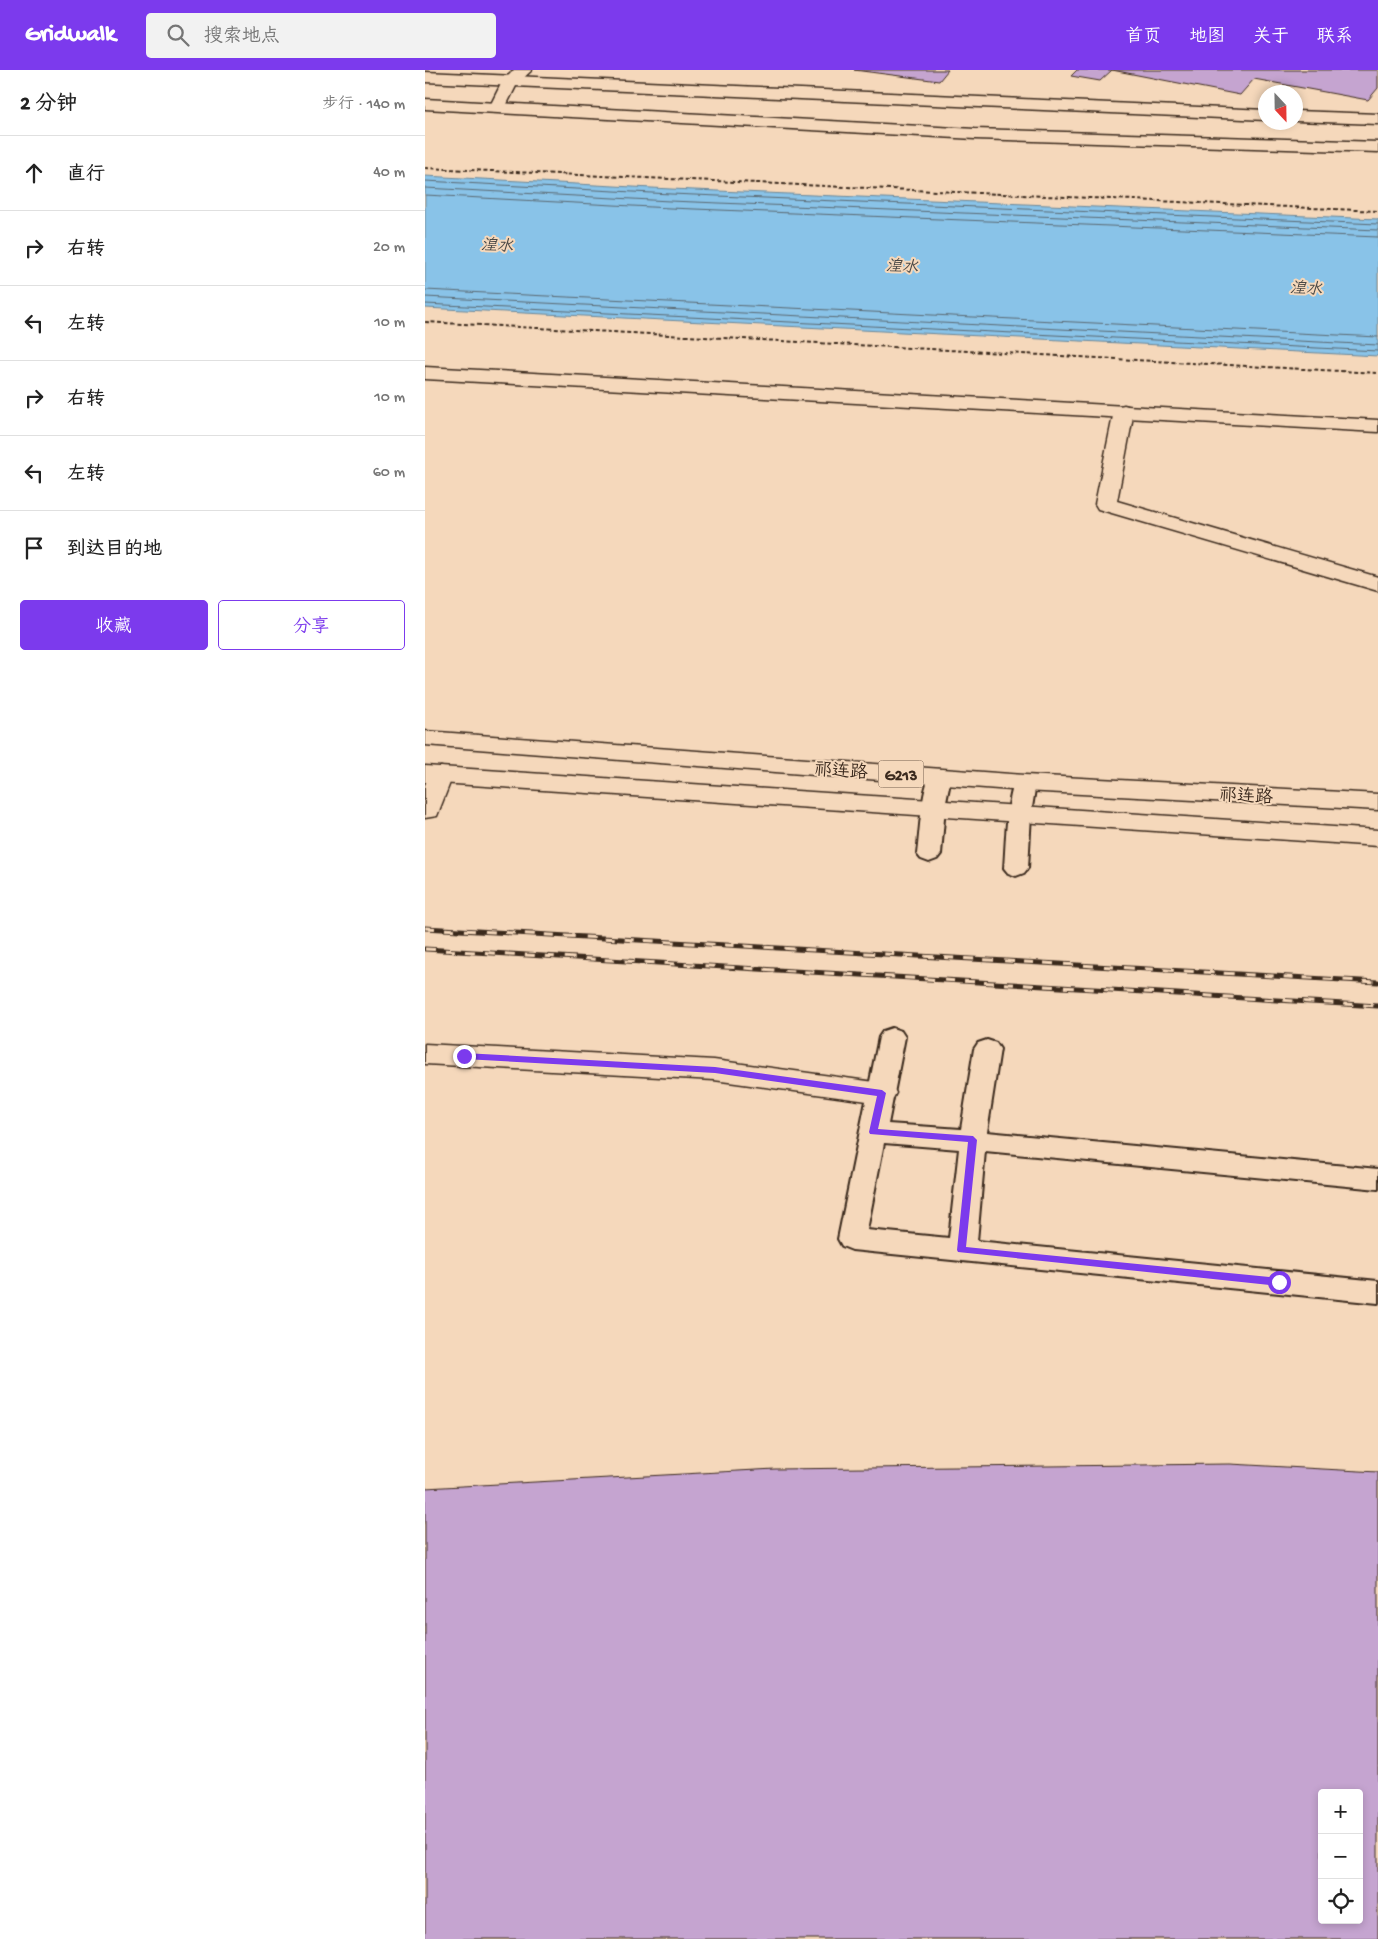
<!DOCTYPE html>
<html lang="zh">
<meta charset="utf-8">
<style>
:root{--surface:#fff;--page:#f2f2f2;--text:#222;--muted:#767676;--line:#e0e0e0;--accent:#7c3aed}
body{margin:0;font-family:"Gochi Hand","LXGW WenKai TC",sans-serif;background:var(--page);color:var(--text)}
.controls{position:absolute;right:15px;bottom:15px;display:grid;overflow:hidden;border-radius:5px;box-shadow:0 2px 8px #0003}
.controls button{width:45px;height:45px;display:grid;place-items:center;padding:0;border:0;border-bottom:1px solid var(--line);background:var(--surface);color:var(--text);font:25px sans-serif}
.compass{position:absolute;left:833px;top:15px;width:45px;height:45px;border-radius:50%;background:var(--surface);box-shadow:0 2px 8px #0003;rotate:158deg}
.stop{position:absolute;width:15px;height:15px;margin:-11px;border:4px solid #7c3aed;border-radius:50%;background:#fff}
.stop.end{background:#7c3aed;border-color:#fff;box-shadow:0 1px 5px #0008}
.list{margin:0;padding:0;list-style:none}
h2{display:flex;justify-content:space-between;align-items:center;height:65px;margin:0;padding:0 20px;font-size:21px}
h2 small{font-size:16px;font-weight:400;color:var(--muted)}
.list li{display:grid;grid-template-columns:32px 1fr auto;gap:15px;align-items:center;box-sizing:border-box;height:75px;padding:0 20px;border-top:1px solid var(--line)}
.list b{display:block;font-size:19px;white-space:nowrap}
.list em{font-size:16px;font-style:normal;color:var(--muted)}
.actions{display:flex;gap:10px;padding:15px 20px}
.actions a{flex:1;padding:11px 0;border:1px solid var(--accent);border-radius:5px;text-align:center;font-size:18px;color:var(--accent)}
.actions .main{background:var(--accent);color:#fff}
.icon{flex:none;width:28px;height:28px;fill:none;stroke:currentColor;stroke-width:2;stroke-linecap:round;stroke-linejoin:round}
.map{position:relative;flex:none;width:953px;height:1869px;overflow:hidden}
header{display:flex;align-items:center;gap:30px;box-sizing:border-box;height:70px;padding:0 25px;background:var(--accent);color:#fff}
header strong{font-size:24px}
nav{display:flex;gap:28px;margin-inline-start:auto;font-size:18px}
.search{width:350px;height:45px;background:var(--page);display:flex;align-items:center;gap:12px;box-sizing:border-box;padding:0 18px;border-radius:5px;color:var(--muted);font-size:19px}
main{display:flex}
aside{flex:1;background:var(--surface)}
.map>svg:first-child{display:block}
</style>
<header>
<strong>Gridwalk</strong>
<div class="search"><svg class="icon" aria-label="search" viewBox="0 0 24 24"><circle cx="10" cy="10" r="6"/><path d="M15 15l6 6"/></svg>搜索地点</div>
<nav><a>首页</a><a>地图</a><a>关于</a><a>联系</a></nav>
</header>
<main>
<aside>
<h2>2 分钟<small>步行 · 140 m</small></h2>
<ul class="list">
<li><svg class="icon" aria-label="ahead" viewBox="0 0 24 24"><path d="M12 20V5M6 11l6-6 6 6"/></svg><div><b>直行</b></div><em>40 m</em></li>
<li><svg class="icon" aria-label="right" viewBox="0 0 24 24"><path d="M7 20v-9h11M14 6l5 5-5 5"/></svg><div><b>右转</b></div><em>20 m</em></li>
<li><svg class="icon" aria-label="left" viewBox="0 0 24 24"><path d="M17 20v-9H6M10 6l-5 5 5 5"/></svg><div><b>左转</b></div><em>10 m</em></li>
<li><svg class="icon" aria-label="right" viewBox="0 0 24 24"><path d="M7 20v-9h11M14 6l5 5-5 5"/></svg><div><b>右转</b></div><em>10 m</em></li>
<li><svg class="icon" aria-label="left" viewBox="0 0 24 24"><path d="M17 20v-9H6M10 6l-5 5 5 5"/></svg><div><b>左转</b></div><em>60 m</em></li>
<li><svg class="icon" aria-label="arrive" viewBox="0 0 24 24"><path d="M6 21V4h12l-3 4 3 4H6"/></svg><div><b>到达目的地</b></div></li>
</ul>
<div class="actions"><a class="main">收藏</a><a>分享</a></div>
</aside>
<div class="map">
<svg width="953" height="1869" viewBox="0 0 953 1869">
<rect width="100%" height="100%" fill="#f5d8bb"/>
<filter id="ink" filterUnits="userSpaceOnUse"><feTurbulence type="fractalNoise" baseFrequency=".02" numOctaves="2"/><feDisplacementMap in="SourceGraphic" scale="10" xChannelSelector="R" yChannelSelector="G"/><feConvolveMatrix kernelMatrix="1 2 1 2 8 2 1 2 1" color-interpolation-filters="sRGB"/></filter>
<g filter="url(#ink)">
<!-- water -->
<path fill="#89c3e8" stroke="#6a8697" d="M0,106L246,119L953,149V286L0,238Z"/>
<g fill="none" stroke-linecap="round" stroke-linejoin="round">
<!-- shore -->
<path stroke="#5a676f" stroke-width="1" d="M0,111L246,124L953,154
M0,118L245,131L953,160
M0,125L245,138L953,167
M0,220L953,267
M0,227L953,275
M0,234L953,281"/>
</g>
<!-- building -->
<path fill="#c5a4d0" stroke="#3b2a1e" fill-rule="evenodd" d="M429,0H523L514,11Z
M652,0H687L675,11L646,6Z
M687,0H953V18L943,30L829,9L815,25Z
M805,1394L953,1402V1869H0V1418L350,1399ZM897,1723H934V1850H897Z"/>
<g fill="none" stroke-linecap="round" stroke-linejoin="round">
<defs>
<path id="service" d="M515,700L523,702L526,707L520,737L516,784L512,789L504,792L496,789L492,784C495,763 496,719 507,702Z
M600,706L608,708L611,713L606,744L603,798L599,803L591,806L583,803L579,798C581,776 581,725 592,708Z
M467,958L476,961L480,967L463,1054L536,1059L549,979L553,973L562,970L571,973L575,979L562,1062L953,1099V1119L560,1081L552,1171L953,1211V1233L427,1180L417,1176L413,1169L454,967L458,961ZM459,1073L534,1079L524,1168L442,1160Z"/>
<path id="minor" d="M89,0H107L92,14L78,42H66L64,38L77,12Z
M699,335L706,337L709,341L692,431L953,507V521L673,439L670,434L689,341L692,337Z
M16,697L25,700L28,705L12,746L0,748V715L7,700Z
M0,974L289,990L457,1013L467,1016L471,1023L467,1030L457,1033L289,1010L0,994Z"/>
<path id="tertiary" d="M0,297L953,350V362L0,309Z"/>
<path id="secondary" d="M0,2L841,40V50L0,12Z
M0,29L550,59L953,72V82L550,69L0,39Z
M871,41L953,44V54L871,51Z"/>
<path id="trunk" d="M0,661L600,705L953,724V740L600,721L0,675Z
M0,696L953,760V776L0,712Z"/>
</defs>
<!-- service casing -->
<use href="#service" stroke="#3b2a1e" stroke-width="4"/>
<!-- minor casing -->
<use href="#minor" stroke="#3b2a1e" stroke-width="3"/>
<!-- tertiary casing -->
<use href="#tertiary" stroke="#3b2a1e" stroke-width="3"/>
<!-- secondary casing -->
<use href="#secondary" stroke="#3b2a1e" stroke-width="3"/>
<!-- trunk casing -->
<use href="#trunk" stroke="#3b2a1e" stroke-width="3"/>
<!-- path -->
<path stroke="#3b2a1e" stroke-width="2" stroke-dasharray="4 2.5" stroke-linecap="butt" d="M0,98L953,141
M0,252L953,303"/>
<!-- service -->
<use href="#service" fill="#f5d8bb" fill-rule="evenodd"/>
<!-- minor -->
<use href="#minor" fill="#f5d8bb" fill-rule="evenodd"/>
<!-- tertiary -->
<use href="#tertiary" fill="#f5d8bb" fill-rule="evenodd"/>
<!-- secondary -->
<use href="#secondary" fill="#f5d8bb" fill-rule="evenodd"/>
<!-- trunk -->
<use href="#trunk" fill="#f5d8bb" fill-rule="evenodd"/>
<defs>
<path id="rail" d="M0,858L953,912
M0,879L953,936"/>
</defs>
<!-- rail casing -->
<use href="#rail" stroke="#3b2a1e" stroke-width="5"/>
<!-- rail -->
<use href="#rail" stroke="#f5d8bb" stroke-width="3" stroke-dasharray="10" stroke-linecap="butt"/>
</g>
</g>
<!-- route -->
<path fill="#7c3aed" d="M39,983L290,997L457,1020L461,1023L453,1059L548,1066L552,1070L541,1177L854,1208L858,1212L854,1216L533,1182L532,1180L543,1072L445,1064L444,1062L452,1026L290,1003L39,989L34,986Z"/>
<g text-anchor="middle" stroke-width="4" stroke-linejoin="round" paint-order="stroke">
<!-- far-water labels -->
<g font-size="16" font-style="italic" fill="#4b4946" stroke="#f5d8bb">
<text transform="translate(72 174) rotate(3)" y="6">湟水</text>
<text transform="translate(477 195) rotate(3)" y="6">湟水</text>
<text transform="translate(881 217) rotate(3)" y="6">湟水</text>
</g>
<!-- shield labels -->
<rect fill="#f5d8bb" stroke="#735e4d" stroke-width="1" x="453.5" y="690.5" width="45" height="27" rx="4"/>
<g font-size="16" font-weight="bold" fill="#3b2a1e">
<text x="476" y="710">G213</text>
</g>
<!-- street labels -->
<g font-size="18" fill="#3b2a1e" stroke="#f5d8bb">
<text transform="translate(416 700) rotate(4)" y="6">祁连路</text>
<text transform="translate(821 725) rotate(3)" y="6">祁连路</text>
</g>
</g>
</svg>
<div class="controls">
<button>+</button>
<button>−</button>
<button><svg class="icon" aria-label="locate" viewBox="0 0 24 24"><circle cx="12" cy="12" r="6"/><path d="M12 2v4M12 18v4M2 12h4M18 12h4"/></svg></button>
</div>
<svg class="compass" viewBox="-18 -18 36 36"><path d="M0-13l5 13h-10z" fill="#e53935"/><path d="M0 13l5-13h-10z" fill="#767676"/></svg>
<div class="stop" style="left:854px;top:1212px"></div>
<div class="stop end" style="left:39px;top:986px"></div>
</div>
</main>
